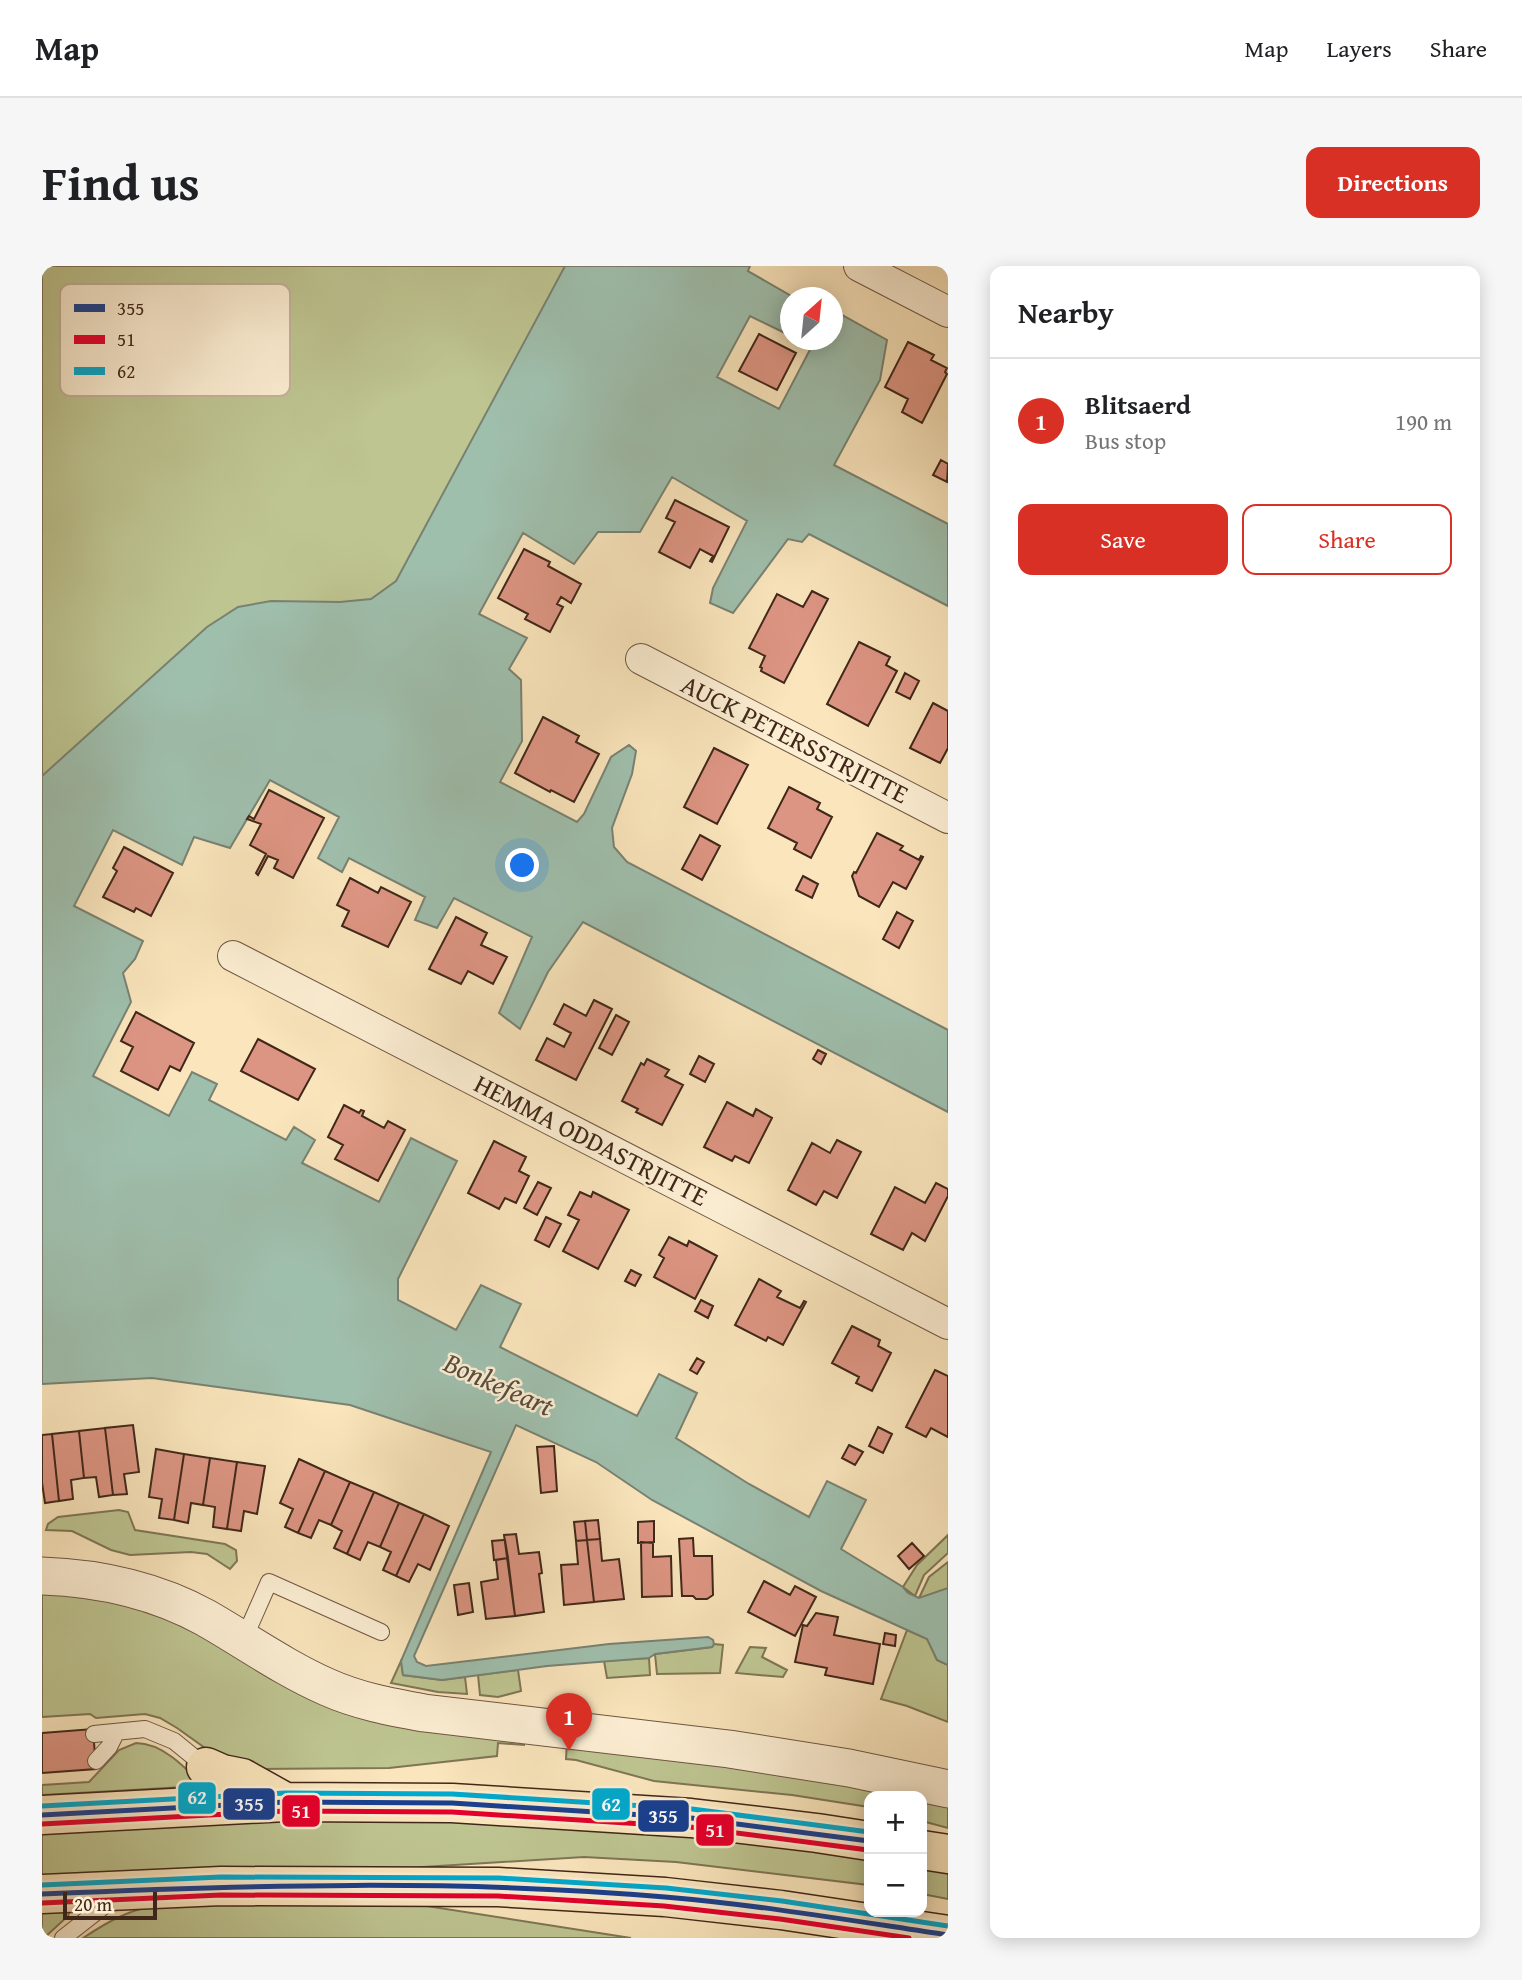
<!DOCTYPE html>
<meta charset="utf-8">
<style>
:root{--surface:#fff;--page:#f6f6f6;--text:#202124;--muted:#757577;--line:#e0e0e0;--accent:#d93025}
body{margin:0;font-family:"Gentium Book Plus",serif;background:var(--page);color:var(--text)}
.controls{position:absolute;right:21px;bottom:21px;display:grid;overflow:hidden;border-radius:14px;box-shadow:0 4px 18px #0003}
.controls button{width:63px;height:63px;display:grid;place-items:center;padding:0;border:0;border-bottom:2px solid var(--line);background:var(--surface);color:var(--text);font:35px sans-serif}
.compass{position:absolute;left:738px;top:21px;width:63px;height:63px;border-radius:50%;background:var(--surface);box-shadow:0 4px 18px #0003;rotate:27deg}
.scale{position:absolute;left:21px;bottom:18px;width:94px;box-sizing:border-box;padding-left:7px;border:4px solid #402719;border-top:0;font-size:19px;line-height:24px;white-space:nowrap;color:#402719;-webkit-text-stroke:5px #fceed3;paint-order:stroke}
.you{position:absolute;left:481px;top:600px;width:24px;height:24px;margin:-18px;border:5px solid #fff;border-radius:50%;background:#1a73e8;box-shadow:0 0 0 10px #1a73e833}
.badge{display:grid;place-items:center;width:46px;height:46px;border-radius:50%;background:var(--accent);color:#fff;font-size:23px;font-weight:700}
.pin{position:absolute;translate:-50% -58px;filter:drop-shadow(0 2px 4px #0008)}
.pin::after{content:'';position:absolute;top:37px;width:24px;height:21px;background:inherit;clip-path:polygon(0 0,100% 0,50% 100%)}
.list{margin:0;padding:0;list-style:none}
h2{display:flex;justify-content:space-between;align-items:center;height:91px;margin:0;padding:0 28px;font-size:30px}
h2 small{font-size:23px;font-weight:400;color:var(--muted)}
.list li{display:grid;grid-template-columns:46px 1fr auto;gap:21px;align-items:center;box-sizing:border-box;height:126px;padding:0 28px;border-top:2px solid var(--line)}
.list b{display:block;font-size:26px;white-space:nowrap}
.list p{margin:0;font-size:23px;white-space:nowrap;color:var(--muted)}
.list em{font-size:23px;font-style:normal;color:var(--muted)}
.actions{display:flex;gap:14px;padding:21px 28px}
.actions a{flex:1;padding:16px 0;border:2px solid var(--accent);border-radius:14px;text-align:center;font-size:24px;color:var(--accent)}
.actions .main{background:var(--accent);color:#fff}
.map{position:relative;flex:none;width:906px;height:1672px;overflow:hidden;border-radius:14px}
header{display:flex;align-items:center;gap:42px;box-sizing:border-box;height:98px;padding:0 35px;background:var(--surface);border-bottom:2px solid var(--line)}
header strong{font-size:33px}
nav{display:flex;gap:38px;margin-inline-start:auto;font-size:24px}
.intro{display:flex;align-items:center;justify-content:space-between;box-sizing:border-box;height:168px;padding:0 42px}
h1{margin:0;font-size:49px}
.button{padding:18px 32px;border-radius:14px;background:var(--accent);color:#fff;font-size:24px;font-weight:700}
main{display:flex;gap:42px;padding:0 42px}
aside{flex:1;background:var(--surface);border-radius:14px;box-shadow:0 4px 18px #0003}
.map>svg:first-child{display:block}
</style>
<header>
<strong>Map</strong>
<nav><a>Map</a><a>Layers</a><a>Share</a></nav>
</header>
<div class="intro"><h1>Find us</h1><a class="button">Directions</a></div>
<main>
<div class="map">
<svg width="906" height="1672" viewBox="0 0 906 1672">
<rect width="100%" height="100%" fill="#fae5bc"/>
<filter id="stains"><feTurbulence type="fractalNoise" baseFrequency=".00286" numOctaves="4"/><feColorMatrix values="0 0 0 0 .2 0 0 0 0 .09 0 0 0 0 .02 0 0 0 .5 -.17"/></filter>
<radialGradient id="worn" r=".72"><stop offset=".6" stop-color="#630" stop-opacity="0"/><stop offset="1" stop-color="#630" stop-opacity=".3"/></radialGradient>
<!-- green -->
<path fill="#bec591" stroke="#7f7655" stroke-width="2" d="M0,0H558L414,283L0,554Z
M77,1244L86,1246L93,1264L183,1278L194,1284L195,1295L188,1303L165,1288L149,1286L88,1289L69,1284L30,1265L4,1264L6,1258L16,1251Z
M906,1269V1287L882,1309L873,1330L861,1321L875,1299Z
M906,1296V1338L877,1332L887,1311Z
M0,1324L80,1334L482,1472V1479L456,1477L455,1490L347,1502L212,1503L173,1489L135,1462L118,1452L103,1448L54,1452L48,1448L0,1451Z
M865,1364L886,1373L895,1394L906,1399V1456L865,1440L839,1433Z
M672,1378L681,1379L678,1407L615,1408L613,1388L670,1381Z
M708,1381L724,1382L720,1391L745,1404L741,1411L694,1407Z
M607,1392L608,1409L565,1412L562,1395Z
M359,1395L361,1409L400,1414L423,1411L425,1428L396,1426L349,1417Z
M476,1404L479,1425L456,1431L438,1429L436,1409Z
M525,1476L676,1494L906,1534V1562L880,1555V1530H827V1541L750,1529L612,1515L534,1494L524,1493Z
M94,1477C120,1477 143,1501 160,1519V1520L0,1529V1519L47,1516L77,1484Z
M356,1552L537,1559L827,1590V1619L634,1596L542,1591L365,1602L0,1610V1562Z
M880,1599L906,1604V1633L880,1628Z
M264,1636L372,1638L589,1672H41C64,1657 84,1645 111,1640Z
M0,1644L28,1645L26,1650L2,1672H0Z"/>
<!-- water -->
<path fill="#9fbfad" stroke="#798272" stroke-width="2" d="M523,0H708L706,5L751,31L748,32V59L745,68L708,50L675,111L737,143L773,74H790L791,44L845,74L838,114L792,199L906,258V340L767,268L760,276L746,273L691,347L668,337L671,322L705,255L630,211L598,266H556L532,298L481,267L437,348L485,372L467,403L479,414L480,475L458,516L535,556L542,548L569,491L587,479L594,485L590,508L570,562L572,581L585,596L906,764V846L541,656L506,706L478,763L457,747L490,671L412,632L395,662L373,654L383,631L307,592L300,606L276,592L297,551L228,514L188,582L152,571L140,599L71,564L32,640L101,675L93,693L81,707L89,736L51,810L127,850L150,806L175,818L167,834L244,874L252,861L273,874L260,897L337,936L369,872L415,895L356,1013V1034L414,1064L439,1019L479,1038L458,1081L595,1150L617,1108L655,1127L634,1172L707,1218L767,1251L785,1215L824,1234L799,1283L861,1321L866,1327L877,1332L906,1322V1399L895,1394L885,1373L779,1325L610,1234L554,1196L474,1159L372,1390L375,1396L384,1400L567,1378L666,1371L671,1374L672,1378L670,1381L613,1388L607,1392L505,1400L400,1414L361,1409L359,1395L449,1186L308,1139L110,1112L0,1118V510L165,361L196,341L229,335L298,336L329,333L354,315Z"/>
<!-- building -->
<path fill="#dd9583" stroke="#402719" stroke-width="2" d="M717,68L754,87L735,124L697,105Z
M866,76L892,89L889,94L905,102L903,106L905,108L880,157L860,146L866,133L843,121Z
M899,194L906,198L905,216L891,209Z
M633,234L687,261L670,296L668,295L671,290L658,283L648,302L617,286L633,256L624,252Z
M482,283L508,296L506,300L539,318L529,337L519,331L515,338L521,341L508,366L483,353L486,348L456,332Z
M770,325L786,333L742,417L719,405L720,402L718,401L723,390L707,382L735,328L761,341Z
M817,376L848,391L844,399L855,405L826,460L785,438Z
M863,407L877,415L868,433L854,426Z
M891,437L906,445V482L898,497L868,482Z
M501,451L537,470L534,476L557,488L532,536L509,524L508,526L473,507Z
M672,482L706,499L675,558L642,541Z
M747,521L778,537L775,543L790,551L769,592L752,583L755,577L726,562Z
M227,524L282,552L251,612L232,602L236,594L226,590L216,609L214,607L224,588L208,579L219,558L205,553L207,550L212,553Z
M835,567L861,580L858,584L877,594L879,590L881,591L864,623L851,616L837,641L817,630L810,610L812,606L814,607Z
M658,569L678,580L660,614L640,603Z
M82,581L131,607L109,650L94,642L92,646L61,631L75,605L71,602Z
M761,610L776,618L770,632L754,624Z
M308,612L336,627L339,621L369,636L346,681L300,660L307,645L295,639Z
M855,646L871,655L857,682L841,673Z
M414,651L445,667L439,679L465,691L451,718L426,705L419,718L387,703Z
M552,734L570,743L534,814L494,794L505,772L522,781L529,767L512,758L522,738L544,750Z
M94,746L152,777L138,805L128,800L116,824L79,805L91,781L79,775Z
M574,749L587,756L570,789L557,782Z
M216,773L273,803L256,834L199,805Z
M776,784L784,788L779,798L771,793Z
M657,790L672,798L663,816L648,808Z
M605,793L627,804L623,810L641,819L620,859L594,846L596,843L580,835L599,797L602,799Z
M685,836L711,850L714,843L730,852L707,897L693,890L690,895L662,881Z
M302,839L317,847L319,844L322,845L320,850L342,862L346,855L363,864L336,915L293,893L301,879L286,871Z
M795,874L819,886L795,932L782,925L774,939L746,924L770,877L788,887Z
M452,875L484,891L477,905L487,910L474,937L463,932L457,943L426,927Z
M496,916L509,922L495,949L482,942Z
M894,917L906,923V930L883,975L870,967L861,984L829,968L853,921L883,937Z
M538,926L549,931L551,926L587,944L556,1003L521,985L537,954L526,949Z
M504,951L519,958L507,981L493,974Z
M627,971L645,980L647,975L675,990L653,1033L612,1011L622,992L617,989Z
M589,1004L599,1009L593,1020L583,1015Z
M717,1013L739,1025L735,1031L758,1042L762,1035L764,1036L741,1079L726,1071L724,1075L693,1059Z
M659,1034L671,1040L666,1052L653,1045Z
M810,1060L838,1074L836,1080L849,1087L830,1125L814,1117L817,1111L790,1097Z
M655,1092L662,1096L655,1108L648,1104Z
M893,1104L906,1110V1171L889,1162L884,1171L864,1161Z
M91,1159L97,1206L82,1208L85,1228L71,1229L63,1162Z
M836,1161L850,1168L841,1187L827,1180Z
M63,1162L71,1229L57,1231L54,1211L42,1212L37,1165Z
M37,1165L42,1212L29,1214L31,1233L17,1235L10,1168Z
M10,1168L17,1235L3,1237L0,1217V1169Z
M807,1179L821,1186L813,1199L800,1192Z
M512,1180L515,1225L499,1227L495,1181Z
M114,1183L142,1188L132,1254L117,1252L120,1233L107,1231Z
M142,1188L168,1192L161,1239L149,1237L146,1257L132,1254Z
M168,1192L195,1196L185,1263L171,1261L173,1241L161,1239Z
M257,1193L283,1205L256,1267L243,1261L251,1243L238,1237Z
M195,1196L223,1200L215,1248L202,1245L199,1265L185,1263Z
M283,1205L308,1216L289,1259L277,1254L269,1272L256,1267Z
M308,1216L332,1226L305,1288L292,1282L300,1265L289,1259Z
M332,1226L357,1237L338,1281L326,1276L318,1294L305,1288Z
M357,1237L382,1248L354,1310L341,1304L349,1286L338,1281Z
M382,1248L407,1260L388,1304L376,1298L367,1316L354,1310Z
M556,1254L558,1273L545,1274L543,1255Z
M543,1255L545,1274L534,1275L532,1256Z
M612,1255V1276L596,1277V1256Z
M474,1268L477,1288L497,1286L500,1307L497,1308L502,1346L473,1350L462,1269Z
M651,1272L652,1290H670L671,1329L665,1333H654L651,1330H640L637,1273Z
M558,1273L560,1295L577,1293L582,1333L552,1336L545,1274Z
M461,1274H463L466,1292L452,1294L450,1275Z
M545,1274L552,1336L522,1339L519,1299L536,1298L534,1275Z
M599,1276L611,1277V1291L629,1290L630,1330L600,1331Z
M870,1277L882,1290L867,1303L856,1290Z
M466,1292L473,1350L444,1353L439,1316L456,1313L454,1294Z
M722,1315L748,1329L753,1320L774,1331L753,1370L706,1346Z
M427,1317L431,1346L416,1349L412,1319Z
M774,1347L796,1351L792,1369L838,1378L831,1418L783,1409L785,1402L753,1396L761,1359L765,1360Z
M843,1367L854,1369L853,1380L841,1378Z
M51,1463L54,1503L0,1507V1467Z"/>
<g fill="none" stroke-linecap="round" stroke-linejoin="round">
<defs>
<path id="service" d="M201,1375L227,1316L339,1366
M52,1468L103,1463L132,1475L164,1501
M54,1495L67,1481L74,1467
M21,1672L71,1633"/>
<path id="minor" d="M817,0L906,46
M599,393L906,552
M191,690L906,1058"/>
<path id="tertiary" d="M0,1310C58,1312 113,1324 164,1352C204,1375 242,1402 285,1421C316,1435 349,1441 382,1447L687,1483L807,1502L906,1523"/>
<path id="primary" d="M164,1501L180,1508L200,1512L243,1536
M0,1549L243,1536L410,1537L649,1552L775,1567L827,1575
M880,1584L906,1588
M0,1628L179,1620L456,1621L623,1631L739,1644L906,1669"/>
</defs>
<!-- service casing -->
<use href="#service" stroke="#6e5642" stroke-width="18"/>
<!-- minor casing -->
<use href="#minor" stroke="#6e5642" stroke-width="32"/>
<!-- tertiary casing -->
<use href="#tertiary" stroke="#6e5642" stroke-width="39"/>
<!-- primary casing -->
<use href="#primary" stroke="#402719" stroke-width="41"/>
<!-- service -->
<use href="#service" stroke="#fceed3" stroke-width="16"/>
<!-- minor -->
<use href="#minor" stroke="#fceed3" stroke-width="30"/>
<!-- tertiary -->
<use href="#tertiary" stroke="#fceed3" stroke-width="37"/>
<!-- primary -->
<use href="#primary" stroke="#fae5bc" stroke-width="38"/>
<defs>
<path id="bus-1" d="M0,1549L243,1536L410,1537L649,1552L827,1575
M0,1628C207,1619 416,1613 623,1631C718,1639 812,1655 906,1669"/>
<path id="bus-2" d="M0,1558L243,1545L410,1546L648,1561L826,1584
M0,1637L179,1629L456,1630L622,1640L738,1653L867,1672"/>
<path id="bus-3" d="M0,1540L243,1527L410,1528L650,1543L827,1566
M0,1619L179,1611L457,1612L624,1622L740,1635L906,1660"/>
</defs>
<!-- bus-1 casing -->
<use href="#bus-1" stroke="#fceed3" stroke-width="10"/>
<!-- bus-2 casing -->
<use href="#bus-2" stroke="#fceed3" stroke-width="10"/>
<!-- bus-3 casing -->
<use href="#bus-3" stroke="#fceed3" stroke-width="10"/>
<!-- bus-1 -->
<use href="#bus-1" stroke="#19408f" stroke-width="5"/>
<!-- bus-2 -->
<use href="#bus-2" stroke="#e4002b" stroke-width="5"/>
<!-- bus-3 -->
<use href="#bus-3" stroke="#00a9ce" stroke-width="5"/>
</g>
<g text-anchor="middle" stroke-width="5" stroke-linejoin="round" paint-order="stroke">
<!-- street labels -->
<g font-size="26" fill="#402719" stroke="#fceed3">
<text transform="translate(753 473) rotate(27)" y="9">AUCK PETERSSTRJITTE</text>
<text transform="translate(549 874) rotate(27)" y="9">HEMMA ODDASTRJITTE</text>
</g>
<!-- water labels -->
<g font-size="28" font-style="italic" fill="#584d3e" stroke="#fceed3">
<text transform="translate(457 1118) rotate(24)" y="10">Bonkefeart</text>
</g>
</g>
<!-- legend -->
<rect x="18" y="18" width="230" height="112" rx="10" fill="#fceed3" stroke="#c4b29b" stroke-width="2"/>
<rect x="32" y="38" width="31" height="8" fill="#19408f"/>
<rect x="32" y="69" width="31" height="9" fill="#e4002b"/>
<rect x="32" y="101" width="31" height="8" fill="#00a9ce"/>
<g font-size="19" fill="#402719">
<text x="75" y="49">355</text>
<text x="75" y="80">51</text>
<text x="75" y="112">62</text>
</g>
<g stroke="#fceed3" stroke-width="2.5">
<rect x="135" y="1515" width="40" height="34" rx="7" fill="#00a9ce"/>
<rect x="180" y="1521" width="54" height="34" rx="7" fill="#19408f"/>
<rect x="549" y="1521" width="40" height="34" rx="7" fill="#00a9ce"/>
<rect x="239" y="1528" width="40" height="34" rx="7" fill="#e4002b"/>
<rect x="595" y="1533" width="53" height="34" rx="7" fill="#19408f"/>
<rect x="653" y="1547" width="40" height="34" rx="7" fill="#e4002b"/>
</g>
<g font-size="19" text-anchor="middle" font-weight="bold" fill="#fff">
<text x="155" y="1538">62</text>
<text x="207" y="1545">355</text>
<text x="569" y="1545">62</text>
<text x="259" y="1552">51</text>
<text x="621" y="1557">355</text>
<text x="673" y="1571">51</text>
</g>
<rect width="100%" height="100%" filter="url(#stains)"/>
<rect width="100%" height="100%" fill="url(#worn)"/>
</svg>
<div class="controls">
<button>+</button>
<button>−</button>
</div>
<svg class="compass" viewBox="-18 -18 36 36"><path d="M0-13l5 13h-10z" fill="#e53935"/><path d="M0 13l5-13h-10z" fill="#757577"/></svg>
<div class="scale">20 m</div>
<div class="you"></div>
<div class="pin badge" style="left:527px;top:1485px">1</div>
</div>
<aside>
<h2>Nearby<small></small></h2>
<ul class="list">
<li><span class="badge">1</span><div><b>Blitsaerd</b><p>Bus stop</p></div><em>190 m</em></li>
</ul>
<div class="actions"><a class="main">Save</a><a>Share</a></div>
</aside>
</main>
